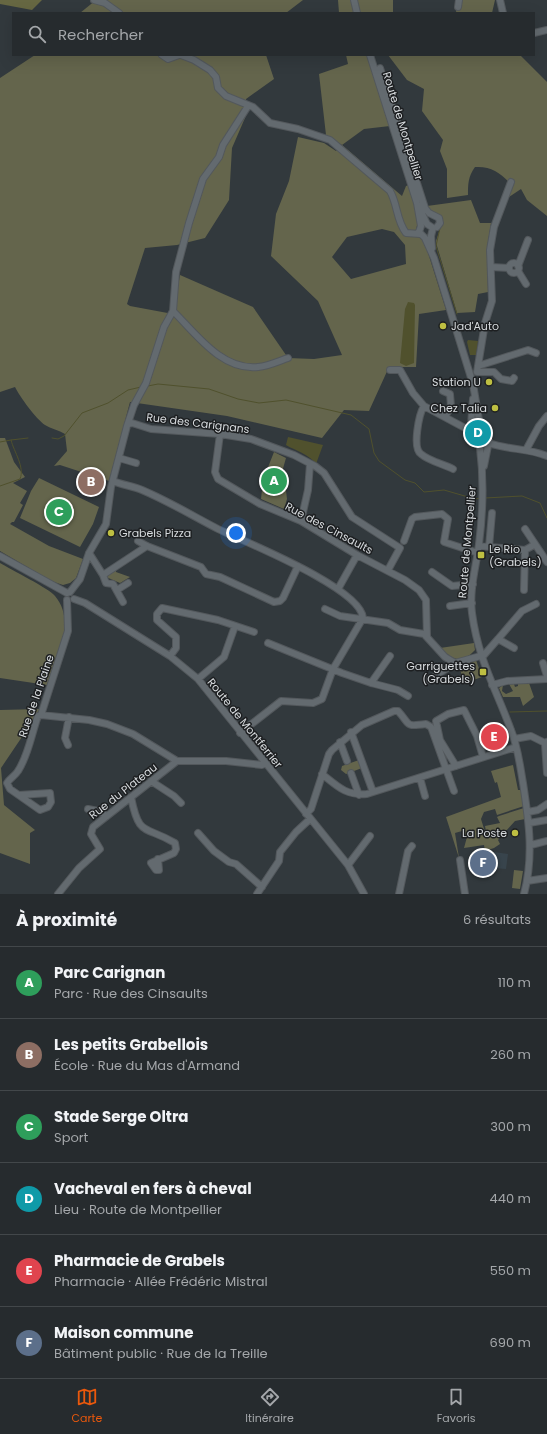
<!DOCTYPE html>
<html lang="fr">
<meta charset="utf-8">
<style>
:root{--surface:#262b2e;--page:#2e3336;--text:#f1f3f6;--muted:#a4a7aa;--line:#42474a;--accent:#ea580c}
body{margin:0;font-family:Poppins,sans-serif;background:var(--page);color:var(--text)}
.you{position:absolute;left:236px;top:533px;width:14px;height:14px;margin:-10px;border:3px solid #fff;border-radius:50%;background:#1a73e8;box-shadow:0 0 0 6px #1a73e833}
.badge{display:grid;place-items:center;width:26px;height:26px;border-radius:50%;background:var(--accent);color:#fff;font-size:13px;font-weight:700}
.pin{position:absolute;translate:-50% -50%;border:2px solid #fff;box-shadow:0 1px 4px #0006}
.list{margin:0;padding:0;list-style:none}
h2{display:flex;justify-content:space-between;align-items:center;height:52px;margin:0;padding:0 16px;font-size:17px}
h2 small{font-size:13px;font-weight:400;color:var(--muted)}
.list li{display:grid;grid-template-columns:26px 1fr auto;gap:12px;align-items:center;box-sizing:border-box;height:72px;padding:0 16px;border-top:1px solid var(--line)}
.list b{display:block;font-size:15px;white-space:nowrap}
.list p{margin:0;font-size:13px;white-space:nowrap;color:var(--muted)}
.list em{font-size:13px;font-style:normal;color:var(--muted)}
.icon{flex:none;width:22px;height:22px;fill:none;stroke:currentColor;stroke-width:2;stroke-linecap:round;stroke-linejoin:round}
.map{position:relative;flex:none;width:547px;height:894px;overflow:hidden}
.search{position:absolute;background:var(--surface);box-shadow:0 4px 16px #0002;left:12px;right:12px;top:12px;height:44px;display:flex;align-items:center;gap:10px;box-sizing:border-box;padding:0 14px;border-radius:0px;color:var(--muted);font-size:15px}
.sheet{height:484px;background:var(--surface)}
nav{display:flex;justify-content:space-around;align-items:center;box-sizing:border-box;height:56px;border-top:1px solid var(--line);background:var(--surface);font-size:11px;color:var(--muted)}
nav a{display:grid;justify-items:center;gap:2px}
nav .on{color:var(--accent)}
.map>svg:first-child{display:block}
</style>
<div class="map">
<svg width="547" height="894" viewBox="0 0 547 894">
<rect width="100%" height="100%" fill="#32393d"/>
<!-- built -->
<path fill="#38444c" d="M494,852L508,854L506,869L493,868Z"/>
<!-- green -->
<path fill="#64654c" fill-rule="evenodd" d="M96,0H303L286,13H124L109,2L121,13H80Z
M338,0H393V13H339Z
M457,0H495L492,13H456Z
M35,55H266L274,79L246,99L248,111L232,148L229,200L205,238L177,245L145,248L127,304L130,306L173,314L180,275L253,307L288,358L314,359L342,355L318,301L271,256L276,214L289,181L298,137L324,143L336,151L342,145L326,135L319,74L348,64L346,55H367L390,126L364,129L342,145L402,196L406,186L409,185L418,221L416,230L418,236L424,240L446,310L419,314L416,367H389L369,411L344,410L322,438L227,416L130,402L109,481L60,465L54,466L67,451L65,434C59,430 51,429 45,425C36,419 20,397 15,387L0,392V78ZM382,229L394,232L405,245L406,264L351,279L332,257L347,237Z
M388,55H520L547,82V216L527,200L521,189L509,197L506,194L509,182C499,172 490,166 475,167C468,177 468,184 468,195L447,198V169L440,151L443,140L422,111L424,89L407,80Z
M471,200L480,223H491L487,248L488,292L478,294L475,312L457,313L437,246L436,241L443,220C440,213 431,212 427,206Z
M0,438H5L14,462L25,477L13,483L27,491L20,503L23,505L14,522H12L10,524L49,546L83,559L76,578L70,583L63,585L51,581L0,551Z
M274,452L286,458L282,472L285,482L287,499L284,509L261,499L262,490L261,485Z
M39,478L99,507L93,524L80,547L20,518L31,491Z
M0,563C10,569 50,589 55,596C77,622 56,657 47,685L0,678Z
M116,570V572L130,577L120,583L106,577Z
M474,643L475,650C461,665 454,660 440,648Z
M476,660L482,677L465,683L458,665Z
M529,683L534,697L523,706L520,697H503L499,688L503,685L502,691L506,694L513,691L509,684H514L515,687L518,686V684Z
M40,709L36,723L28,728L1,768L4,805L35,830L30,833V864L0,853V710Z
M359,760L362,768L346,774L341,770L342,766Z
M513,765L518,790H521L524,806L497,815L495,809L484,812L481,819L485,832L486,831L485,826L500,823L497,817L499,816L524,808L525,819L515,821L498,840L500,844L494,848L485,851L484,845L464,848L467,837H464L462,831L455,833L459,858L446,817L501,797L497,782L495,783L491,771Z
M514,870L523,871L520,889L512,888Z"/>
<!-- forest -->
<path fill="#666742" d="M0,0H42L32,10L0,4Z"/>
<!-- water -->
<path fill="#50512d" d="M408,302L414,303L415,305L414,363L406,366L400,363L405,309Z
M468,340L478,341L476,355H470L467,342Z
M288,437L323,445L316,464C309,454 296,451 286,445Z"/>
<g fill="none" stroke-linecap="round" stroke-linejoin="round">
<!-- stream -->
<path stroke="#50512d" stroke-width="1" d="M440,228L436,246L457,314
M148,386L158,384L209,389L238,399L259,403L286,400L351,415L369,429L374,453L379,461L405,480L415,483L424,492L444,490L475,499L480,498
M52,438L58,439L64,436L82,413L108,403L128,390L141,387
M0,442L11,440
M0,486L20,479C25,467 14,452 11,440L28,438
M485,498L522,496L540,503L547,518
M510,712L547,711"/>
<defs>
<path id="minor" d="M94,0L105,3L119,13
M354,0L357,13
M500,0L503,13
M458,7L459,0
M534,33L547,30
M162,55L168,59L179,55
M181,55L194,60L210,70L216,77L218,88L226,96L253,107L270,123L298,129L330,140L390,191C398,205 396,220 406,233L420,234
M370,55L417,203L427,224L433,228L431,236L432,248
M380,68L425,208L429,213L439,218L440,223L437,227
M417,203L421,226L419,232L425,238L434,258L473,384L481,432L489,441L484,466
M509 268a5 5 0 1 1 10 0a5 5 0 1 1-10 0Z
M518,266L528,240
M491,267L509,268
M518,271L526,284
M173,311C196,334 222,371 258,367C269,366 279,361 288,358
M478,366L528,350L536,353
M390,370H400L413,393L424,406L465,428H472
M477,372L485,323L492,301L490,250L494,227L511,182
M477,372H494L501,379L512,381L514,378
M443,391L450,394L451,406L445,417
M473,399L471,425L477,438
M424,406C419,414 412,448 421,454C429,461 443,464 453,469
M128,424L132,423L151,429L220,434L251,439L294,455L315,466L324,473L352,517L400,548L388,570
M220,434L215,472L218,479L260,504L301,521L357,555L405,580L419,590L426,600L427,636
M489,443C508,450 528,448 547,456
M480,448C484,480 483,512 479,544C476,567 469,590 472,613C478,659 496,689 511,730C518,747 520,766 523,783C529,822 534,856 524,894
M526,450L539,426L547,416
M119,458L136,463
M113,481C122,485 133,486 142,490C168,501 193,516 218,529C245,542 361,588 363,618
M301,521L308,490L310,464
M525,529L547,562
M138,541L147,546L201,567L206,574L220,577L274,602L280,601L283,598L298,566
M404,541L412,519L415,517L442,514L448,519L444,542L478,553
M479,546L525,550L534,545
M489,547L492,513
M89,553L103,575L106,583L113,584L123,602
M0,556L67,593
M432,572L452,586L473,584
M103,575L147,546
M338,589L357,555
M117,590L128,583
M524,590L525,550
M70,592L80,579L89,553L106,524L111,487L127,426L134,405L146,383L164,327L173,311L176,272L189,223L203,179L219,157L223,145L248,106
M74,599L85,603L170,656L198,679L348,865L364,894
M450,606L472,603
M325,609L340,616L388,623L400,630L424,634L445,657L455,663
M498,639L522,611L536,604
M268,643L342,673L371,683L398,690L408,696
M170,656L176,648V637L157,620V614L162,608L218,620L254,632
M543,663L547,676
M198,679L224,657L235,626
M429,680L455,663L484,655L498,639L514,648
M371,683L390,656
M492,685L507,681L547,679
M41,715L89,720L107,724L133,734L177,761H226L262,765L264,764
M351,732L373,792
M240,733L281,701L313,703L322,699L333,669L363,618
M514,739L531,736L545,743
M340,742L347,761
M547,742L545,744L547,773
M68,745L65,738L69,717
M456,766L440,740L436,721L448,714L464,710L477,736L483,757
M351,773L359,795
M322,774C337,786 346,796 367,794L516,747
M420,778L425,796
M151,781L174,796L181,803
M19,795L50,793L51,802L48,807L40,810L10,789L7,783C10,778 15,776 18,771C29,754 31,735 38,716L41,715L68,631L67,600
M131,797C139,838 145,825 175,843L176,849L174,853L151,863L156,870H159L158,859
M88,809L98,811L107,816
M528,812L538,810L547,804
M306,814L311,809L329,754L332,750L362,725L394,711H398C411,725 404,727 426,724L431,727L454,791
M529,823L547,820
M198,833L214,851L229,862L236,864L262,887
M531,845L547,841
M460,860L465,894
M348,865L370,836
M527,881L547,878
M58,894L79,868L100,849L91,834L93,827L177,761
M257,894L279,861L280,852L296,832L310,819
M399,894L408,851L412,846"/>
</defs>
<!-- minor casing -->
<use href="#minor" stroke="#53585c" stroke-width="8"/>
<!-- minor -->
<use href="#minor" stroke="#636a6f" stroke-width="6"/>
</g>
<!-- markers -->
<g fill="#bebf42" stroke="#1d1f21" stroke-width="1.5">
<circle cx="443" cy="326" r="4"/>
<circle cx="489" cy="382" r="4"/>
<circle cx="495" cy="408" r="4"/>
<circle cx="111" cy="533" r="4"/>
<rect x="477" y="551" width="8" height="8" rx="2"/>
<rect x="479" y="668" width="8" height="8" rx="2"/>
<circle cx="515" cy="833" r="4"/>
</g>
<g text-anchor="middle" stroke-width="3" stroke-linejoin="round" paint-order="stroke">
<!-- street labels -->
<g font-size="11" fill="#d7dbde" stroke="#1d1f21">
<text transform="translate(403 126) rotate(73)" y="4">Route de Montpellier</text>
<text transform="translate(198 423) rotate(7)" y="4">Rue des Carignans</text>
<text transform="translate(329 528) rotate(28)" y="4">Rue des Cinsaults</text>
<text transform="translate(467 542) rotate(-85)" y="4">Route de Montpellier</text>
<text transform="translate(36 696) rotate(-71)" y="4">Rue de la Plaine</text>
<text transform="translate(245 723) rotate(51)" y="4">Route de Montferrier</text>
<text transform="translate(123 791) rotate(-38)" y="4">Rue du Plateau</text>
</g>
<!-- poi labels -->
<g font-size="11" fill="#d7dbde" stroke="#1d1f21" text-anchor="end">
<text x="451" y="330" text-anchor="start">Jad'Auto</text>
<text x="481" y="386">Station U</text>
<text x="487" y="412">Chez Talia</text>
<text x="119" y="537" text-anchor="start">Grabels Pizza</text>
<text x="489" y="553" text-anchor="start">Le Rio<tspan x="489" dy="13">(Grabels)</tspan></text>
<text x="475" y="670">Garriguettes<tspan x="475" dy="13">(Grabels)</tspan></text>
<text x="507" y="837">La Poste</text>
</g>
</g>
</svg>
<div class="you"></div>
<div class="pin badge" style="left:274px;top:481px;background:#2e9e5b">A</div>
<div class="pin badge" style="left:91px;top:482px;background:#8d6e63">B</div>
<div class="pin badge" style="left:59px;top:512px;background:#2e9e5b">C</div>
<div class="pin badge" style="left:478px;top:433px;background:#0f9aa8">D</div>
<div class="pin badge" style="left:494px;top:737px;background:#e0444e">E</div>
<div class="pin badge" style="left:483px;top:863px;background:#5c6f8a">F</div>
<div class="search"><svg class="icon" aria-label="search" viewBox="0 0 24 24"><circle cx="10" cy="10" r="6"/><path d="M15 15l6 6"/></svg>Rechercher</div>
</div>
<section class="sheet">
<h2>À proximité<small>6 résultats</small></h2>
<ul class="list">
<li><span class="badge" style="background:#2e9e5b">A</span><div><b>Parc Carignan</b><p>Parc · Rue des Cinsaults</p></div><em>110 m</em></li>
<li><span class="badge" style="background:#8d6e63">B</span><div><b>Les petits Grabellois</b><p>École · Rue du Mas d'Armand</p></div><em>260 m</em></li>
<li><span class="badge" style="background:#2e9e5b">C</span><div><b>Stade Serge Oltra</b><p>Sport</p></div><em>300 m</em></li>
<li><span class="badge" style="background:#0f9aa8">D</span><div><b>Vacheval en fers à cheval</b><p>Lieu · Route de Montpellier</p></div><em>440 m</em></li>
<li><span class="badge" style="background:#e0444e">E</span><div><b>Pharmacie de Grabels</b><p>Pharmacie · Allée Frédéric Mistral</p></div><em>550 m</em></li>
<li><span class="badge" style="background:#5c6f8a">F</span><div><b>Maison commune</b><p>Bâtiment public · Rue de la Treille</p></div><em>690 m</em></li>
</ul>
</section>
<nav>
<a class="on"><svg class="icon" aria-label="map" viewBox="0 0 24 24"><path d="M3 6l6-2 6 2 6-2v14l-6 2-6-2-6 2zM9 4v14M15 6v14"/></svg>Carte</a>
<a><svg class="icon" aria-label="directions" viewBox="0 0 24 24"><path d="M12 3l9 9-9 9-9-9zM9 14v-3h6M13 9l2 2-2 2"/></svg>Itinéraire</a>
<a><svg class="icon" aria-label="saved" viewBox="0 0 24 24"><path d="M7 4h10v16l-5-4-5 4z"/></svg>Favoris</a>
</nav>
